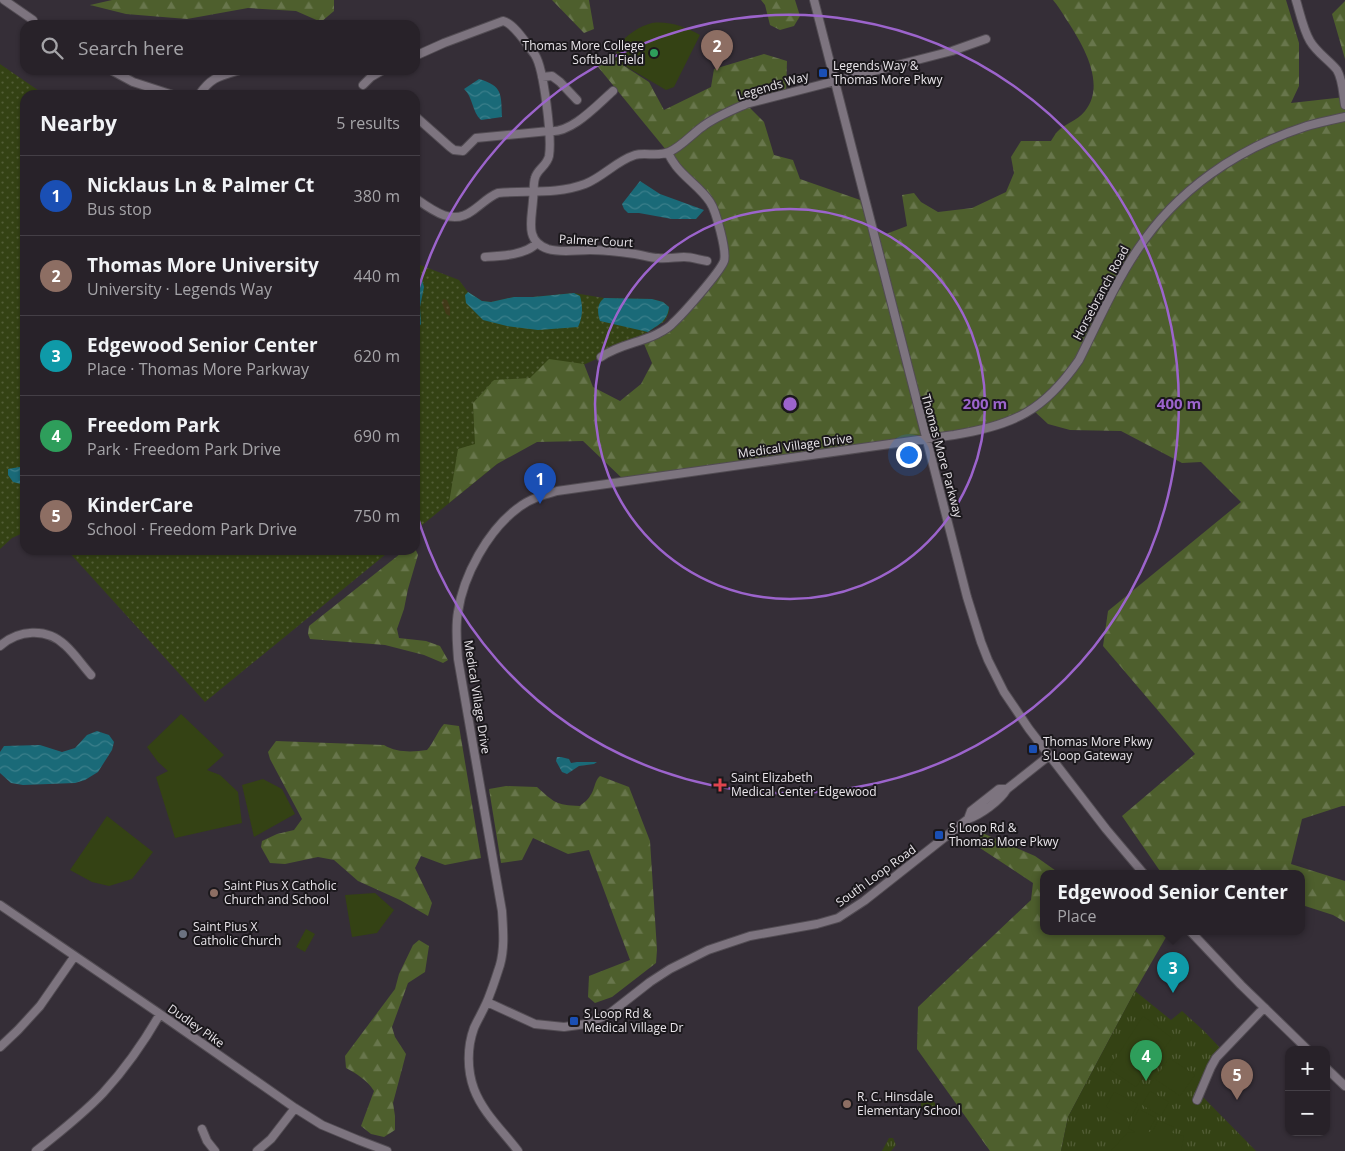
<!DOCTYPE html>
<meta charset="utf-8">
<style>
:root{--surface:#282229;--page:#342f35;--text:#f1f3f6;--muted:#a5a4a8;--line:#443f46;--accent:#0b8043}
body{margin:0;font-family:"Open Sans",sans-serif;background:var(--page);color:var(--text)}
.controls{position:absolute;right:15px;bottom:15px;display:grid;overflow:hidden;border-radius:10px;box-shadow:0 1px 4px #0004}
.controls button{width:45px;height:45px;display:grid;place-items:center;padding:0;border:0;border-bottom:1px solid var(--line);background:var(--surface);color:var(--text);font:25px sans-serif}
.you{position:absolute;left:908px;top:454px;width:18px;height:18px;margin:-12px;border:4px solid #fff;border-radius:50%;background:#1a73e8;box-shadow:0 0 0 8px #1a73e833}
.badge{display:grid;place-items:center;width:32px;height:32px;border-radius:50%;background:var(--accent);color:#fff;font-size:16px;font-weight:700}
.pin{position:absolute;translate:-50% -41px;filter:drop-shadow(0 1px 2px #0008)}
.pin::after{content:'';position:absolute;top:26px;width:18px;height:15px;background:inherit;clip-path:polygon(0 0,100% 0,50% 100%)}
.popup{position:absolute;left:1040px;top:870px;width:265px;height:65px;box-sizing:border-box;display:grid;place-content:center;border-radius:10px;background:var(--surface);filter:drop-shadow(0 1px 4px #0005);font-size:16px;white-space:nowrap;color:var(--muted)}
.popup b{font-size:19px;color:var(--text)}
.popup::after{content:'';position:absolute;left:50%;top:100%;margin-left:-10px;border:10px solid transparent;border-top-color:var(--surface)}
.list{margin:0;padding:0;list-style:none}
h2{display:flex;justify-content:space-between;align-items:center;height:65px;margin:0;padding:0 20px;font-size:21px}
h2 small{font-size:16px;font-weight:400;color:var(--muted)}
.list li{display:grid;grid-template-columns:32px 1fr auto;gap:15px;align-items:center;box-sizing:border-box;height:80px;padding:0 20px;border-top:1px solid var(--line)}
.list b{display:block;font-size:19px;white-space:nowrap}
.list p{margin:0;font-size:16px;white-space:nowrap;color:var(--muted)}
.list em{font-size:16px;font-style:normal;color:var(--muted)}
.icon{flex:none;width:28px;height:28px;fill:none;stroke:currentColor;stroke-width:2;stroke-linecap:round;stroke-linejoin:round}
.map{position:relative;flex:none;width:1345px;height:1151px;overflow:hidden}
.search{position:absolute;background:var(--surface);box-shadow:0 1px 4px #0004;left:20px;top:20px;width:400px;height:55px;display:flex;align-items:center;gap:12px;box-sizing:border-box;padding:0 18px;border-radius:15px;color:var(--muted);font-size:19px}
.panel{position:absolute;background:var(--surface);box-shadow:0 1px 4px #0004;left:20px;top:90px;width:400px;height:465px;border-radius:15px}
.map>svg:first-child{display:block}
</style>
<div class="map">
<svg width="1345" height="1151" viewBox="0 0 1345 1151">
<defs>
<pattern id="grass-dots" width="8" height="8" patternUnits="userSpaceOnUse" patternTransform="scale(1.25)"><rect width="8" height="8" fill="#344214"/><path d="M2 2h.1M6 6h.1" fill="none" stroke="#525d36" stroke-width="1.8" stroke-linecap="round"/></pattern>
<pattern id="forest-firs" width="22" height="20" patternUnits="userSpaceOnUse" patternTransform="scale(1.25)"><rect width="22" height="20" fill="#4e5f2d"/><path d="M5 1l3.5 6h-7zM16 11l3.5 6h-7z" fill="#68764c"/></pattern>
<pattern id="sand-dots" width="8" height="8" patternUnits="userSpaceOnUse" patternTransform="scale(1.25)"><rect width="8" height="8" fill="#413918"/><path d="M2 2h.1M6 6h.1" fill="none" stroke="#5d563a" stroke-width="1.8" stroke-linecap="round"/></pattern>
<pattern id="park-tufts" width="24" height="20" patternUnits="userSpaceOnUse" patternTransform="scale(1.25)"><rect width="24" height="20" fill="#344214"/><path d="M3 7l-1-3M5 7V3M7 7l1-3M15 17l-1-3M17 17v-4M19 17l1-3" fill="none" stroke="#525d36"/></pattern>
<pattern id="water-waves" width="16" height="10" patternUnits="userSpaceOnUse" patternTransform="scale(1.25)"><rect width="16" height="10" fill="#1a6a78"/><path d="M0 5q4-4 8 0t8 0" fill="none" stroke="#3b7f8b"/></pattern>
</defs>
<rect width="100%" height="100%" fill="#352e37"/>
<!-- grass -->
<path fill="url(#grass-dots)" d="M0,64L45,95H25V532L12,538L0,549Z
M415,263L459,280L468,292L482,301L491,302L514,297H533L574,293L604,298L652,299L663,302L669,307V312L665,321L648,332L601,357L572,370L586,391L415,531Z
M67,550H391L205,702Z"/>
<!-- forest -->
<path fill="url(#forest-firs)" d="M112,0H334V11L321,22L296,11L248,8L187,19L126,14L90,5Z
M552,0H589L594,29L584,33Z
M761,0H795L800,16L794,26L780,30L770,25L765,5Z
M1053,0H1286L1299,43V86L1291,103L1345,97V806H1342L1302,819L1291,864L1345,881V922L1333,915L1302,905V874H1162L1122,816L1195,754L1103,646L1108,611L1241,502L1201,462L1182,463L1121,431L1070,430L1048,424L1032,409L1001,425L625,481L583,441L537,442L497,464L449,503L458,449L475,444L473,403L494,380L530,378L549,359L584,364L593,387L620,401L641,384L652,363L642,339L668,328L723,262L712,206L594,62L615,60L649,82L664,110L711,87L714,69L764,54L787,61L786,93L746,104L764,122L774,155L793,160L800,179L866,202L873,229L886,234L907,226L902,195L914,193L921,202L938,212L972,208L1006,192L1014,173L1011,157L1021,141H1051C1053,138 1055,134 1057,132C1064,124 1077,121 1085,111C1107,84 1082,43 1066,19C1062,12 1058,6 1053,0Z
M1345,1V59L1332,14Z
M415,548L418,555L408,589L404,609L397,629L399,638L426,641L440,646L448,660L443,663L424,655L385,645L310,639L308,634L309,626L405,550H415Z
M444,724L459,726L481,858L445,865L421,856L415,868L432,903L428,916L400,900L358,881L334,860L318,857L285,864L270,863L261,847L262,841L277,834L294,830L302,819L270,759L268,752L276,741L384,745C397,753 413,752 427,750C434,742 437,732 444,724Z
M600,776L629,787L650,841L657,950L656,963L612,997L595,1003L588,997L589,976L630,960L589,850L568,854L533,838L522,860L501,863L489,789L506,786L537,787C554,802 555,805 580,806C583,803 588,800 590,796C595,790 594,781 600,776Z
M980,832L1035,856L1059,873L1060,874H1044V932H1169L1135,991L1068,1117L1061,1151H990L917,1049L918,1007L1031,900L1033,883L980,848Z
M419,940L429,946L425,972L408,983L392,1027L395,1037L406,1054L393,1103L395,1116V1130L384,1137L371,1134L361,1126L374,1091C367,1080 357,1074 346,1068L345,1056L395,989L399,974L413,945Z"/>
<!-- sand -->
<path fill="url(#sand-dots)" d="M443,299L447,300L450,307V316L446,314L442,303Z"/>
<!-- park -->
<path fill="url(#park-tufts)" d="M1135,991L1171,1020L1182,1011L1204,1031L1223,1051L1200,1094L1256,1151H1061L1068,1117Z
M924,1096L933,1100L938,1108L935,1113H930L921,1107V1100Z
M889,1138H893L896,1145L891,1151H882Z"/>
<!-- pitch -->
<path fill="#344214" d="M652,23C670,21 685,27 700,35L674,87L666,90L615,60C616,56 617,51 618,47C625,35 640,26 652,23Z
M181,714L224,755L207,770L220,775L238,792L242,823L175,838L156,777L168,771L158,762L147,747Z
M263,779L282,789L295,814L254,837L242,785Z
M107,816L153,852L132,879L109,886L92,882L70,870Z
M375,893L394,910L377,933L352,937L345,895Z
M306,929L315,934L305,952L296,947Z
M1143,1016L1172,1038L1136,1087L1109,1069Z
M1169,1058L1195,1075L1180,1096L1155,1079Z
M1150,1091L1169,1102L1161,1116L1142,1105Z
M1114,1092L1138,1104L1130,1119L1106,1107Z
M1139,1109L1156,1118L1148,1132L1153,1131L1158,1120L1174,1127L1172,1133L1184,1136L1181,1151H1111L1127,1133L1135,1132L1128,1128Z"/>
<!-- water -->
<path fill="url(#water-waves)" d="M479,79C503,86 501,94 502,117L481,120C472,112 473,97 464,89Z
M640,181L660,194L704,210L696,219H672L639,213H628L624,209L622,204Z
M415,280H422L424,287L420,307L421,324L417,330H415Z
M468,292L482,301L491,302L514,297H533L574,293L580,296C583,306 583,317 578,327L538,330L507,326L483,320L466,303L465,295Z
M604,298L652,299L663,302L669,307C668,321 658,325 648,332L600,321C597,312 597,304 604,298Z
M25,466V485L13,482L8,475V469Z
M97,731L109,735L114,742L112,750L98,772L85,780L75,783L23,785L11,783L0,773V752L4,746L40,745L62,752L75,748L87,735Z
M557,757H561L569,759L571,763L577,762H597L594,764L579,766L567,774L562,772L556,761Z"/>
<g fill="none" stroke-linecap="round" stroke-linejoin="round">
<defs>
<path id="minor" d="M4,0L33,20
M814,0L967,597L981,642L988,660L1004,692L1029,729L1106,829L1144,874
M1296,0C1300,13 1303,29 1310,41C1317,53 1329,60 1337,70C1343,80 1343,94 1345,105
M415,56L444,43L503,21C514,23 528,46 535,55C544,69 552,138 549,156C547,166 537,169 535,178C533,184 534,194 533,200C532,219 524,241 548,249C561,253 577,250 590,250C605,250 621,252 635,254C643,255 650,258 658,258C667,259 676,257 684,257C692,257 700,260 707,261
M111,70L133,82L173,95
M542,77L552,76L560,82L577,100
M363,85L371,77L383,70
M199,95C211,77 220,76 240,70
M415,116L450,147L454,150L463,151L476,138L549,131C571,134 597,105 613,91
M415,198C432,210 452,226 472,211C481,205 488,197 498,193C528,190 555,195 585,184C603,177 616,161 635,155C645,152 658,157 669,152C681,147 691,135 702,127C715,117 730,111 746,104L952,51L986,39
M485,257C501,256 526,255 537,243
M601,357C618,345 639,343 657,334C663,331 669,328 673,323C683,314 720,272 724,261C727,251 716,211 710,202C701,188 686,179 676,166C673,162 670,157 668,153
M0,646C18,630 46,627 65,645C75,654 82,665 91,675
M968,819L971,811L999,789H1007
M0,905L160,1014L295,1108L322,1125L358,1140L387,1151
M1191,932L1241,985L1308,1050
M487,1002L535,1024L564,1027L586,1024L609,1014L650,982L670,969L708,950L750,936L817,924L838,918L864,901L968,819C980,815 1000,801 1007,789L1050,755
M0,1047L18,1030L40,1006L74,957
M1326,1068L1345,1086
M1197,1100L1211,1067L1216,1058L1260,1012L1265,1008
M202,1129L207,1141L215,1151
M36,1151C59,1133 83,1114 103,1093C125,1069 144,1042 160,1014
M257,1151L271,1139L295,1108
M518,1151C503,1131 483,1113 474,1089C467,1070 467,1047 474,1028C479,1017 486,1006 490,994C494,984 497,974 500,965C505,947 503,929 502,911L458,659C457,643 455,628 458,612C463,576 488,530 518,508C529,499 543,495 557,491L954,435C1014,425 1044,411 1079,360C1097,324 1115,283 1138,249C1177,190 1237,149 1304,127C1317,123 1331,120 1345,117"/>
</defs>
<!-- minor casing -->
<use href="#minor" stroke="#524c53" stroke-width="10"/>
<!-- minor -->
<use href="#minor" stroke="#7d747f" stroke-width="8"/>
</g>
<!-- distance rings -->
<g fill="none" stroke="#9c64cc" stroke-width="2.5">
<circle cx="790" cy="404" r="195"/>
<path d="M415 300A389 389 0 1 1 415 508"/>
</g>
<!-- markers -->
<circle fill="#2e9e5b" stroke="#1b181c" stroke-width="2" cx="654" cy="53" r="5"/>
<g fill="#1a4fb4" stroke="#1b181c" stroke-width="2">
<rect x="818" y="68" width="10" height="10" rx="2.5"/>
<rect x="1028" y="744" width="10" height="10" rx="2.5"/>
<rect x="934" y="830" width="10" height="10" rx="2.5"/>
<rect x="569" y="1016" width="10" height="10" rx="2.5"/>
</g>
<path fill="#e0444e" stroke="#1b181c" stroke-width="2" d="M717.5 777.5h5v5h5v5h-5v5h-5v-5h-5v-5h5z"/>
<g fill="#8d6e63" stroke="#1b181c" stroke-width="2">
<circle cx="214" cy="893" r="5"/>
<circle cx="847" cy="1104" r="5"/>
</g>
<circle fill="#6b7280" stroke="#1b181c" stroke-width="2" cx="183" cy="934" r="5"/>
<g text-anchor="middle" stroke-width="4" stroke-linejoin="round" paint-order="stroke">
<!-- poi labels -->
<g font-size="12" fill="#eae6eb" stroke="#1b181c" text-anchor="start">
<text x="644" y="50" text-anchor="end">Thomas More College<tspan x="644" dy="14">Softball Field</tspan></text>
<text x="833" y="70">Legends Way &amp;<tspan x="833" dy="14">Thomas More Pkwy</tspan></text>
<text x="1043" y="746">Thomas More Pkwy<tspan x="1043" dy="14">S Loop Gateway</tspan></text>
<text x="731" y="782">Saint Elizabeth<tspan x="731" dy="14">Medical Center Edgewood</tspan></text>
<text x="949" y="832">S Loop Rd &amp;<tspan x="949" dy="14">Thomas More Pkwy</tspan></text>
<text x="224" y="890">Saint Pius X Catholic<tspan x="224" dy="14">Church and School</tspan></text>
<text x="193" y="931">Saint Pius X<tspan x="193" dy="14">Catholic Church</tspan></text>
<text x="584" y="1018">S Loop Rd &amp;<tspan x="584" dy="14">Medical Village Dr</tspan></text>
<text x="857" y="1101">R. C. Hinsdale<tspan x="857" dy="14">Elementary School</tspan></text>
</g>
<!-- street labels -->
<g font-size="12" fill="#eae6eb" stroke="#1b181c">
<text transform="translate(773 86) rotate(-16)" y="4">Legends Way</text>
<text transform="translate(596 241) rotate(3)" y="4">Palmer Court</text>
<text transform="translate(1101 293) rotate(-62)" y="4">Horsebranch Road</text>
<text transform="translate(795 446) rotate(-8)" y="4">Medical Village Drive</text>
<text transform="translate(942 456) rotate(75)" y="4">Thomas More Parkway</text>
<text transform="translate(477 697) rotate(81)" y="4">Medical Village Drive</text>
<text transform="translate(876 876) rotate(-36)" y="4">South Loop Road</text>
<text transform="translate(196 1026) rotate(35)" y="4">Dudley Pike</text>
</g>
</g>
<circle cx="790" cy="404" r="8" fill="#9c64cc" stroke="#1b181c" stroke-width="2.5"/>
<g font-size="15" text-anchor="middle" font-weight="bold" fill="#9c64cc" stroke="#1b181c" stroke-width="4" stroke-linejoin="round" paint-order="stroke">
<text x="985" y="409">200 m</text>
<text x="1179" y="409">400 m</text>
</g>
</svg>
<div class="controls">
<button>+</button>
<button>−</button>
</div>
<div class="you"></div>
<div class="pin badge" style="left:540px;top:504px;background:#1a4fb4">1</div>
<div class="pin badge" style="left:717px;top:71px;background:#8d6e63">2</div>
<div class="pin badge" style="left:1173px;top:993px;background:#0f9aa8">3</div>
<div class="popup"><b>Edgewood Senior Center</b>Place</div>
<div class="pin badge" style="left:1146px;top:1081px;background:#2e9e5b">4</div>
<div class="pin badge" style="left:1237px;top:1100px;background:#8d6e63">5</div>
<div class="search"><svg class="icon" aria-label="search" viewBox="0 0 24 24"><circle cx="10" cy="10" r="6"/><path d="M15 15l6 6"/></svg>Search here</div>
<section class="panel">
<h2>Nearby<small>5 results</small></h2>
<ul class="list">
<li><span class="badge" style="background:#1a4fb4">1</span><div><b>Nicklaus Ln &amp; Palmer Ct</b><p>Bus stop</p></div><em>380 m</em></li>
<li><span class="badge" style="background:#8d6e63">2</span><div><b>Thomas More University</b><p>University · Legends Way</p></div><em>440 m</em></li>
<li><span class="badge" style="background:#0f9aa8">3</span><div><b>Edgewood Senior Center</b><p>Place · Thomas More Parkway</p></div><em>620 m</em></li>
<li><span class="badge" style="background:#2e9e5b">4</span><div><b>Freedom Park</b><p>Park · Freedom Park Drive</p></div><em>690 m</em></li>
<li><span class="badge" style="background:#8d6e63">5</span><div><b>KinderCare</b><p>School · Freedom Park Drive</p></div><em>750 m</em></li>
</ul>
</section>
</div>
